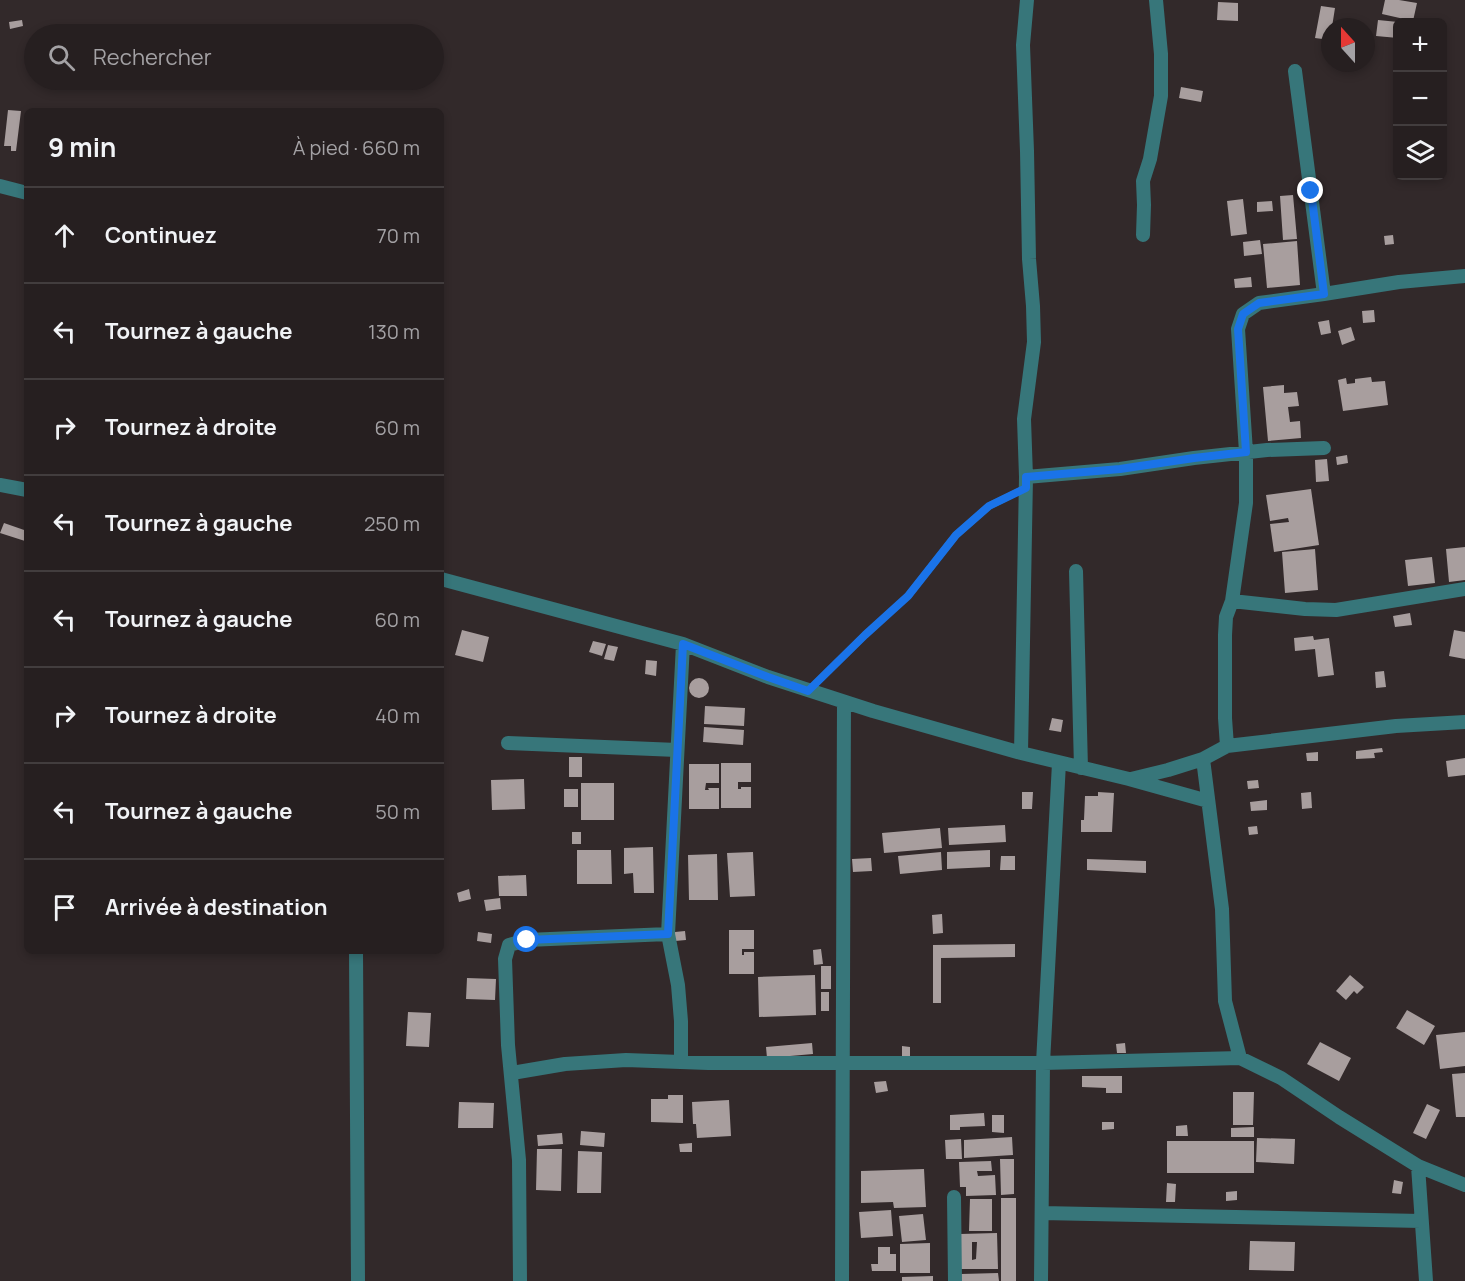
<!DOCTYPE html>
<html lang="fr">
<meta charset="utf-8">
<style>
:root{--surface:#261f20;--page:#322c2d;--text:#f1f3f6;--muted:#a4a2a5;--line:#423d3e}
body{margin:0;font-family:Manrope,sans-serif;background:var(--page);color:var(--text)}
.controls{position:absolute;right:18px;top:18px;display:grid;overflow:hidden;border-radius:9px;box-shadow:0 3px 9px #0003}
.controls button{width:54px;height:54px;display:grid;place-items:center;padding:0;border:0;border-bottom:2px solid var(--line);background:var(--surface);color:var(--text);font:30px sans-serif}
.compass{position:absolute;left:1321px;top:18px;width:54px;height:54px;border-radius:50%;background:var(--surface);box-shadow:0 3px 9px #0003;rotate:339deg}
.stop{position:absolute;width:18px;height:18px;margin:-14px;border:4px solid #1a73e8;border-radius:50%;background:#fff}
.stop.end{background:#1a73e8;border-color:#fff;box-shadow:0 2px 6px #0008}
.list{margin:0;padding:0;list-style:none}
h2{display:flex;justify-content:space-between;align-items:center;height:78px;margin:0;padding:0 24px;font-size:26px}
h2 small{font-size:20px;font-weight:400;color:var(--muted)}
.list li{display:grid;grid-template-columns:39px 1fr auto;gap:18px;align-items:center;box-sizing:border-box;height:96px;padding:0 24px;border-top:2px solid var(--line)}
.list b{display:block;font-size:22px;white-space:nowrap}
.list em{font-size:20px;font-style:normal;color:var(--muted)}
.icon{flex:none;width:33px;height:33px;fill:none;stroke:currentColor;stroke-width:2;stroke-linecap:round;stroke-linejoin:round}
.map{position:relative;flex:none;width:1465px;height:1281px;overflow:hidden}
.search{position:absolute;background:var(--surface);box-shadow:0 3px 9px #0003;left:24px;top:24px;width:420px;height:66px;display:flex;align-items:center;gap:15px;box-sizing:border-box;padding:0 21px;border-radius:33px;color:var(--muted);font-size:22px}
.panel{position:absolute;background:var(--surface);box-shadow:0 3px 9px #0003;left:24px;top:108px;width:420px;height:846px;border-radius:9px}
.map>svg:first-child{display:block}
</style>
<div class="map">
<svg width="1465" height="1281" viewBox="0 0 1465 1281">
<rect width="100%" height="100%" fill="#32292a"/>
<!-- building -->
<path fill="#a89e9e" fill-rule="evenodd" d="M1385,0H1399L1417,3L1413,21L1382,14Z
M1218,2L1238,3V21L1217,20Z
M1321,6L1335,8L1332,27H1330V40L1315,38Z
M22,20L23,26L10,29L9,22Z
M1378,20L1398,22V38L1376,36Z
M1181,87L1203,91L1201,102L1179,98Z
M8,110L21,111L16,151H11V146H4Z
M1293,195L1297,239L1283,240L1280,196Z
M1243,199L1247,234L1231,236L1227,201Z
M1272,201L1273,211L1257,212V202Z
M1393,235L1394,244L1385,245L1384,236Z
M1260,240L1262,254L1244,256L1243,242Z
M1297,241L1300,285L1267,288L1263,244Z
M1251,277L1252,287L1235,288L1234,279Z
M1374,310L1375,322L1363,323L1362,311Z
M1329,320L1331,333L1321,335L1318,322Z
M1351,327L1355,340L1342,345L1338,331Z
M1371,377L1372,382L1385,381L1388,405L1343,411L1338,380L1346,378L1347,384L1355,383V379Z
M1284,385V393L1297,392L1299,406L1288,407L1290,422L1300,421L1301,438L1268,441L1263,387Z
M1347,455L1348,463L1337,465L1336,457Z
M1327,459L1329,481L1316,482L1315,460Z
M1311,489L1319,545L1274,552L1270,524L1289,522L1288,518L1270,521L1266,495Z
M4,523L27,531L25,541L0,533Z
M1465,547V580L1449,582L1446,549Z
M1315,549L1318,590L1285,593L1282,552Z
M1432,557L1435,583L1408,586L1405,560Z
M1410,613L1412,625L1395,627L1393,616Z
M462,630L489,637L483,662L455,655Z
M1454,630L1465,632V659L1449,656Z
M1313,636L1314,640L1329,638L1334,675L1318,677L1315,649L1295,651L1294,638Z
M593,641L606,644L602,656L589,652Z
M608,645L618,647L614,661L604,659Z
M646,660L657,661L656,676L645,674Z
M1384,671L1386,687L1376,688L1375,672Z
M689 688a10 10 0 1 1 20 0a10 10 0 1 1-20 0Z
M705,706L745,708L744,726L704,724Z
M1052,718L1063,720L1061,732L1049,730Z
M704,727L744,730L743,745L703,742Z
M1382,748L1383,752L1374,753L1375,758L1356,759V751Z
M1318,752V761H1307L1306,753Z
M569,757H582V777H569Z
M1465,758V775L1448,777L1446,761Z
M721,763H751V782H738V789H741V787H751V808H721Z
M689,764H719V783H706L705,790H709L708,788H719V809H689Z
M524,779L525,809L492,810L491,780Z
M1258,780L1259,788L1248,789L1247,781Z
M581,783H614V820H581Z
M564,789H578V807H564Z
M1022,792H1033L1032,809H1022Z
M1098,792L1114,793L1112,832H1081V820H1084L1085,796H1098Z
M1311,792L1312,808L1302,809L1301,793Z
M1267,800V810L1251,811L1250,802Z
M1005,825L1006,842L949,845L948,828Z
M1257,826L1258,834L1249,835L1248,827Z
M940,828L942,848L884,853L882,833Z
M572,832H581V844H572Z
M653,847L654,893H634L633,873L624,874V848Z
M577,850H611L612,884H577Z
M990,850V867L947,869V852Z
M753,852L755,896L730,897L727,853Z
M941,852L942,870L900,874L898,856Z
M717,854L718,900H689L688,855Z
M1001,856H1015V870H1000Z
M871,858L872,871L853,872L852,859Z
M1087,859L1146,861V873L1087,870Z
M526,875L527,896H499L498,876Z
M469,889L471,899L459,902L457,893Z
M500,898L501,909L486,911L484,900Z
M942,914L943,933L933,934L932,915Z
M729,930H754V949H742V955H744V952H754V974H729Z
M685,931L686,940L675,941V932Z
M478,932L492,934L491,943L477,941Z
M1015,944V957L941,958V1003H933V945Z
M821,949L823,964L814,965L813,950Z
M821,966H831V989H821Z
M815,975L816,1015L759,1017L758,977Z
M1350,975L1364,987L1357,994L1354,991L1346,1000L1336,991Z
M467,978L496,979L495,1000L466,999Z
M821,992H829V1011H821Z
M1407,1010L1435,1026L1424,1045L1396,1028Z
M408,1012L431,1013L429,1047L406,1046Z
M1465,1032V1066L1440,1069L1436,1035Z
M1320,1042L1351,1058L1339,1081L1307,1064Z
M812,1043L813,1054L767,1058L766,1047Z
M1125,1043L1126,1053H1117L1116,1044Z
M902,1046L910,1047V1059H902Z
M1465,1073V1117H1456L1452,1074Z
M1082,1076H1122V1093H1106V1088L1082,1087Z
M886,1081L888,1091L876,1093L874,1082Z
M1233,1092H1254L1253,1125H1233Z
M668,1095H683V1123L651,1122V1099H668Z
M729,1100L731,1136L697,1138L696,1124H693L692,1102Z
M459,1102L494,1103L493,1128H458Z
M1427,1104L1440,1110L1426,1139L1413,1133Z
M984,1113L985,1126L960,1127V1130H950V1115Z
M992,1115H1004V1133L992,1132Z
M1102,1122H1114V1129L1102,1130Z
M1187,1125L1188,1136H1176V1126Z
M1254,1127V1137H1231V1128Z
M581,1131L605,1133L604,1147L580,1145Z
M562,1133L563,1144L538,1146L537,1135Z
M1012,1137L1013,1155L964,1158V1140Z
M1257,1138L1295,1139L1294,1164L1256,1162Z
M961,1139L962,1159H946L945,1140Z
M1167,1141H1254V1173H1167Z
M692,1143V1152H680L679,1144Z
M537,1149H562L561,1191L536,1190Z
M578,1151L602,1152L601,1193H577Z
M1000,1159H1014V1194L1001,1195Z
M991,1161L992,1171H977L978,1176L995,1175L996,1195L966,1196V1187H960L959,1162Z
M924,1169L926,1207L894,1208L893,1202L861,1203V1171Z
M1394,1180L1403,1182L1401,1194L1392,1193Z
M1167,1183L1176,1184L1175,1202H1166Z
M1237,1191V1200L1226,1201V1192Z
M1001,1198H1016V1281H1001Z
M970,1199H992V1231H969Z
M891,1210L893,1236L861,1238L859,1212Z
M923,1214L926,1240L902,1242L899,1216Z
M997,1233L998,1269H960V1234ZM972,1242H977L976,1259L972,1260Z
M1250,1241L1295,1242L1294,1271L1249,1270Z
M930,1243V1273H900V1244Z
M878,1247H890V1254H896V1271H872L871,1264H878Z
M998,1273L999,1281H961V1274Z
M933,1276V1281H902V1277Z"/>
<g fill="none" stroke-linecap="round" stroke-linejoin="round">
<!-- service -->
<path stroke="#37767a" stroke-width="7" d="M808,691L865,635L908,596L956,535L989,506L1026,488"/>
<!-- minor -->
<path stroke="#37767a" stroke-width="14" d="M1295,71L1324,294
M0,186L27,193
M1143,235L1144,205L1143,181L1150,159L1161,96V54L1156,0
M1026,477L1120,469L1194,458L1267,450L1324,448
M0,485L27,490
M1076,571L1081,768
M441,579L683,644L768,677L873,711L1021,753L1129,779L1208,801
M1232,601L1305,609L1336,610L1465,589
M508,743L677,750
M1227,746L1225,718V635L1226,617L1232,601L1246,503V452L1238,329L1243,314L1259,303L1324,294L1399,282L1465,276
M1021,753L1026,477L1024,419L1034,342L1033,306L1029,259L1027,151L1023,45L1027,0
M1203,759L1222,909L1225,1001L1240,1058L1281,1078L1339,1117L1418,1166L1465,1185
M1131,779L1168,770L1203,759L1227,746L1396,726L1465,722
M668,934L678,985L681,1021V1062
M356,951L358,1281
M512,1073L565,1064L626,1060L708,1063H1043L1240,1058
M1418,1166L1426,1281
M954,1197L955,1281
M1042,1213L1421,1221
M520,1281L519,1160L508,1045L505,959L509,945L527,940L668,934L683,644
M842,1281L844,702
M1041,1281L1043,1063L1059,763"/>
</g>
<g fill="none" stroke-linecap="round" stroke-linejoin="round">
<!-- route -->
<path stroke="#1a73e8" stroke-width="8" d="M527,940L668,934L683,644L768,677L808,691L865,635L908,596L956,535L989,506L1026,488V477L1120,469L1194,458L1246,452L1238,329L1243,314L1259,303L1324,294L1311,191"/>
</g>
</svg>
<div class="controls">
<button>+</button>
<button>−</button>
<button><svg class="icon" aria-label="layers" viewBox="0 0 24 24"><path d="M12 4l9 5-9 5-9-5zM3 14l9 5 9-5"/></svg></button>
</div>
<svg class="compass" viewBox="-18 -18 36 36"><path d="M0-13l5 13h-10z" fill="#e53935"/><path d="M0 13l5-13h-10z" fill="#a4a2a5"/></svg>
<div class="stop" style="left:527px;top:940px"></div>
<div class="stop end" style="left:1311px;top:191px"></div>
<div class="search"><svg class="icon" aria-label="search" viewBox="0 0 24 24"><circle cx="10" cy="10" r="6"/><path d="M15 15l6 6"/></svg>Rechercher</div>
<section class="panel">
<h2>9 min<small>À pied · 660 m</small></h2>
<ul class="list">
<li><svg class="icon" aria-label="ahead" viewBox="0 0 24 24"><path d="M12 20V5M6 11l6-6 6 6"/></svg><div><b>Continuez</b></div><em>70 m</em></li>
<li><svg class="icon" aria-label="left" viewBox="0 0 24 24"><path d="M17 20v-9H6M10 6l-5 5 5 5"/></svg><div><b>Tournez à gauche</b></div><em>130 m</em></li>
<li><svg class="icon" aria-label="right" viewBox="0 0 24 24"><path d="M7 20v-9h11M14 6l5 5-5 5"/></svg><div><b>Tournez à droite</b></div><em>60 m</em></li>
<li><svg class="icon" aria-label="left" viewBox="0 0 24 24"><path d="M17 20v-9H6M10 6l-5 5 5 5"/></svg><div><b>Tournez à gauche</b></div><em>250 m</em></li>
<li><svg class="icon" aria-label="left" viewBox="0 0 24 24"><path d="M17 20v-9H6M10 6l-5 5 5 5"/></svg><div><b>Tournez à gauche</b></div><em>60 m</em></li>
<li><svg class="icon" aria-label="right" viewBox="0 0 24 24"><path d="M7 20v-9h11M14 6l5 5-5 5"/></svg><div><b>Tournez à droite</b></div><em>40 m</em></li>
<li><svg class="icon" aria-label="left" viewBox="0 0 24 24"><path d="M17 20v-9H6M10 6l-5 5 5 5"/></svg><div><b>Tournez à gauche</b></div><em>50 m</em></li>
<li><svg class="icon" aria-label="arrive" viewBox="0 0 24 24"><path d="M6 21V4h12l-3 4 3 4H6"/></svg><div><b>Arrivée à destination</b></div></li>
</ul>
</section>
</div>
